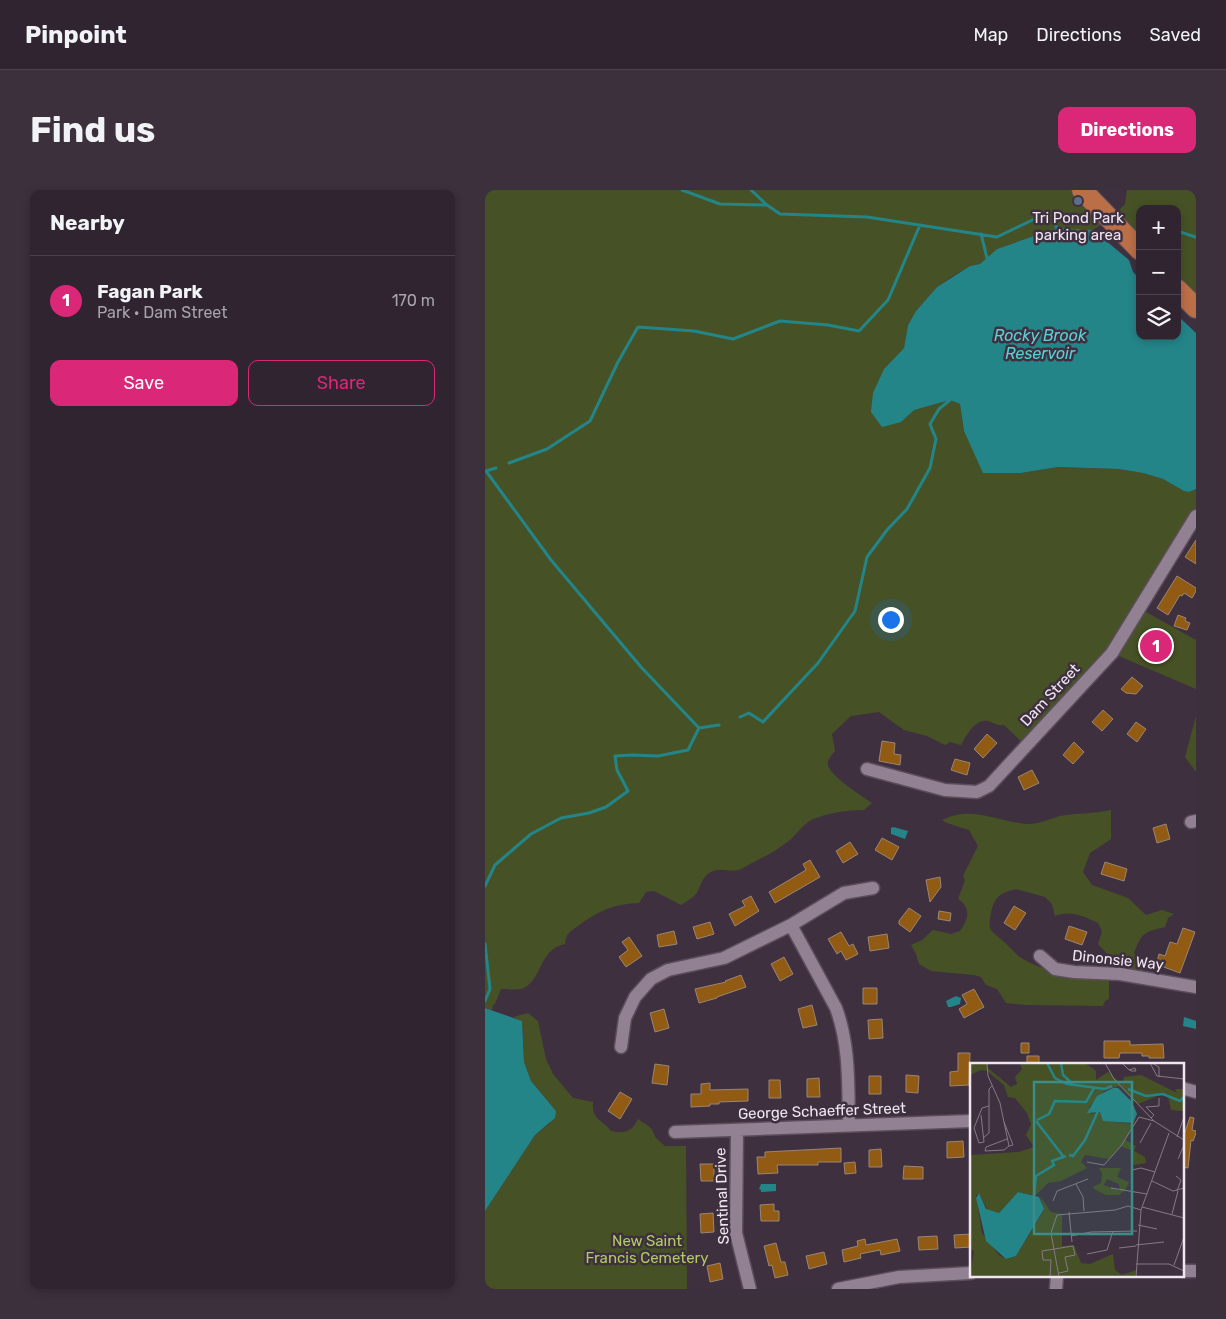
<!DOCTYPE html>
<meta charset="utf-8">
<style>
:root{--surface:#2f2430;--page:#3b303c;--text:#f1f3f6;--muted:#a7a4ab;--line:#4a414c;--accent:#db2777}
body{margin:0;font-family:Rubik,sans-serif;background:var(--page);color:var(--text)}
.controls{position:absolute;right:15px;top:15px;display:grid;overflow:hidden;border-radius:10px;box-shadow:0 2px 8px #0003}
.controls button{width:45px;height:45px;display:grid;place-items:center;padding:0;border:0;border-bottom:1px solid var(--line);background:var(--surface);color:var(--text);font:25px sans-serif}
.you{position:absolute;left:405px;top:429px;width:18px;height:18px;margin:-12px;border:4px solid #fff;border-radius:50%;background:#1a73e8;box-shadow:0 0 0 8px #1a73e833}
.badge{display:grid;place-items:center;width:32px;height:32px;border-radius:50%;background:var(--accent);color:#fff;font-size:16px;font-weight:700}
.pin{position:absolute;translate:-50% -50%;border:2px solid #fff;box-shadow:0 1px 5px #0006}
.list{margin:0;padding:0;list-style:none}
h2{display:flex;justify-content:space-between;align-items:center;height:65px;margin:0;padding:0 20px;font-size:21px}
h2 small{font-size:16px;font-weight:400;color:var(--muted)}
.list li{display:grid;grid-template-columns:32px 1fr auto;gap:15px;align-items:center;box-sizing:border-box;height:90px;padding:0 20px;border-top:1px solid var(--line)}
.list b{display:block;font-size:19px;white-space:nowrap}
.list p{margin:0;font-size:16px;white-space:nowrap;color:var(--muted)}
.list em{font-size:16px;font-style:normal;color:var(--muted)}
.actions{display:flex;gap:10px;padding:15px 20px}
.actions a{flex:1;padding:11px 0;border:1px solid var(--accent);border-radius:10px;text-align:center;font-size:18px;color:var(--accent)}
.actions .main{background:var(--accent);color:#fff}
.icon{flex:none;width:28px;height:28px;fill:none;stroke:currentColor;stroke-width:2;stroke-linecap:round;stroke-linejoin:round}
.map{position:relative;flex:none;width:711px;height:1099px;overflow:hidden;border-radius:10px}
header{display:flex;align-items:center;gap:30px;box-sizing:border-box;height:70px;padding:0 25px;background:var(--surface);border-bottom:1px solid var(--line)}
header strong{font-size:24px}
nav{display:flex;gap:28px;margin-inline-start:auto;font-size:18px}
.intro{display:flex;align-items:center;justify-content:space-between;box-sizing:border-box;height:120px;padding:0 30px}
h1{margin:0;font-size:35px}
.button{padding:12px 22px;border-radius:10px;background:var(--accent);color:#fff;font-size:18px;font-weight:700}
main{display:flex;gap:30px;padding:0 30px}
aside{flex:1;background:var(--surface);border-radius:10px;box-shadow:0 2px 8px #0003}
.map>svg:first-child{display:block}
</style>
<header>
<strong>Pinpoint</strong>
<nav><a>Map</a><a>Directions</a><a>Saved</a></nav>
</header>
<div class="intro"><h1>Find us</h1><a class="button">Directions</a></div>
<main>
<aside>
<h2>Nearby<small></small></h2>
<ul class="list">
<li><span class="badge">1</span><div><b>Fagan Park</b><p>Park · Dam Street</p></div><em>170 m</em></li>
</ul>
<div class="actions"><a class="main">Save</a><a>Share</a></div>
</aside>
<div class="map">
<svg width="711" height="1099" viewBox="0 0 711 1099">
<rect width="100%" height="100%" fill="#3f3040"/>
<!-- green -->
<path fill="#465225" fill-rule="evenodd" d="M0,0H594L625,29L640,14L642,0H711V119L692,99V19H655V60L625,29L608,40L572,38L512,59L495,74L485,76L468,86L452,97L431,121L423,135L419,158L399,179L416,232L428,220L465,210L475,214L479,242L536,283L573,277L634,279L658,283L678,289L699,301L704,302L711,299V327L654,418L711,450V499L627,463L539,554L519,535C511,536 510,533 503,531C490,528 481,546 476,555L465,552L460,555L442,546L419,540L394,522L366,526L347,544L350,561C347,565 342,569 343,575C344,585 378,607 387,613L379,620C361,620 344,623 328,629C319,633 312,644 305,650C290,662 273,670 256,679C246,684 233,675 223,684C217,688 215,698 211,704C207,708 201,712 196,715L169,701L161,702L154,713C131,713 111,722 93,736C85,742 81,743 80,754C52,760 58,792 36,799C30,800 22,799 16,799L10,814L8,815L7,820L0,818Z
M711,526V582L700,567Z
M626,620V649L605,663L598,682L607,695L643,708L661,725L677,720L689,724L683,728L680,737C658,742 657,743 649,763L658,779L655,790L624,788V809L620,811L618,816L542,815L521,813L512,799L501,795L496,787L489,785L446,781L434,774L431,764L426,755L437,750L448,740L466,744L475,741C483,730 487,718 473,709L480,690L478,686L493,656L484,640L462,633L457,630C487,615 511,631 541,634C553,635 564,629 575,626C592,623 608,624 626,620ZM531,699L560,707L567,714L570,726C586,720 598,726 613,733L617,741L613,754L624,766V788C594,785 565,785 538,769C531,765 525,757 518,751C506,740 502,741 506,723C509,707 515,703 531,699Z
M43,823L53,831L61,869L68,884L88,908L108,912C107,931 116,928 126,941C139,944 147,942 153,929L166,938L171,948L180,956H201L202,1099H0V1021L50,945L64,934L71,921L46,891L39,872L37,831L28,827Z"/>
<!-- water -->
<path fill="#248589" d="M572,38L608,40L644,70L648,82L655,89V146H692V125L711,143V299L704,302L699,301L678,289L658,283L634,279L573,277L536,283H498L479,241L475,214L465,210L429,220L416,232L397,237L386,222L388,203L399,179L419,158L423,135L431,121L452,97L485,76L495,74L512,59Z
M408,637L423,641L420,649L406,644V638Z
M471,806L476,808L475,814L466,817H463L461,811Z
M0,818L37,831L39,872L46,891L71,921L70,928L50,945L0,1021Z
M699,827L711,831V839L698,836Z
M276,994H291V1001L276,1002V1000L274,999Z"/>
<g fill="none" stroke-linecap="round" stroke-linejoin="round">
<!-- stream -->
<path stroke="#248589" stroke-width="3" d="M197,0L235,14L282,15L295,24L382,27L512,47L560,24L564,26
M266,0L282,15
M569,33L572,38
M692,41L711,47
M496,44L502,68
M24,273L62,259L105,231L133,172L153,137L209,141L248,149L295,131L343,135L374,141L403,110L435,35
M11,278L1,281L66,370L156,477L214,538
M255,527L264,523L278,532L333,473L370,421L382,367L402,340L422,319L445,278L451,249L445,234L454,219L465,210
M0,696L10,675L46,644L76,628L104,623L121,617L143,601L132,580L130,566L147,565L173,566L203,560L214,538L234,535
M0,754L5,799L0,811"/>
</g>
<!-- building -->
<path fill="#925b14" stroke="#998674" d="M711,350V374L700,367Z
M692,386L711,398V401L707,408L699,403L697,406L695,405L683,425L672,418Z
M693,425L701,428L700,431L705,433L702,440L689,436Z
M647,487L658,496L651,504L641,503L636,499Z
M618,520L628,529L617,541L607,532Z
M651,532L661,539L652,552L642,544Z
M502,544L512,553L498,568L489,559Z
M397,551L410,553L409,564L416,565L415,575L394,571Z
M589,552L599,562L588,574L578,565Z
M470,569L485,573L482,585L466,580Z
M547,580L554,593L539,600L533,587Z
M681,634L685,649L672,653L668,638Z
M397,648L414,657L407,670L390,660Z
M365,652L373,664L358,673L351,661Z
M325,670L335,687L290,713L284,702L321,680L318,674Z
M620,672L642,679L639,691L616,684Z
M455,687L456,697L445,712L441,690Z
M266,706L274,721L250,736L244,724L260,716L257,711Z
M529,716L541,723L530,740L519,733Z
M424,718L436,726L425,742L414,734V731Z
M454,721L466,723L465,731L453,729Z
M225,732L229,744L212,749L208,737Z
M584,736L602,742L597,755L580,749Z
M698,738L710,742L695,783L676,776L677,774L672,772L674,764L680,766L685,752L692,754Z
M189,741L192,754L174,757L172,745Z
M356,742L364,756L368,754L373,764L361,770L356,761L352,764L343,749Z
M402,744L404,758L385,761L383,747Z
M144,747L157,766L141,777L134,767L143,760L137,752Z
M299,767L308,784L295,791L286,774Z
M256,785L261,797L232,807V808L214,813L210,799L241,792L240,791Z
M378,798H392V814H378Z
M489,799L499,817L479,828L474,819L482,814L477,805Z
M327,815L332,835L318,838L313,819Z
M179,819L184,838L170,842L165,823Z
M397,829L398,848L384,849L383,830Z
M619,851H645V855L678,854L679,868H664V866H657V863H635L634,868H619Z
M536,853H544V863H536Z
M473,863H485L484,895L465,896V882L473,881Z
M542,866H554V874H542Z
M170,874L184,876L182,895L167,893Z
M421,885L434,886L433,903L421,902Z
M384,886H396V904H384Z
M334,888L335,907H322V889Z
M284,890H295L296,908H284Z
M225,893V900L263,899V911L234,912V914H225V916L206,917V904H216V894Z
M135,902L147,909L135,929L123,921Z
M705,927L709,928L707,940L711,941V943L708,951L706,950L703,978L697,977V951Z
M478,951L479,967L462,968V952Z
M356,958V972H333V975H292L293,983L273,984L272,967H280V962Z
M396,959L397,977H384V960Z
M370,972L371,983L360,984L359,973Z
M215,974H229V991H216Z
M419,976L438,977V989H418Z
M289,1014V1021H294V1031H276L275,1015Z
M228,1023L229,1042L216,1043L215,1024Z
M486,1044V1057L470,1058L469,1045Z
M452,1046L453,1059L434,1060L433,1047Z
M380,1049L381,1055L412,1049L415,1061L396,1065L395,1060L375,1064L376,1068L359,1072L357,1060L373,1056L372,1051Z
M291,1053L296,1072H300L303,1085L290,1088L287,1075L284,1076L279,1056Z
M339,1062L342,1074L324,1079L321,1066Z
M235,1073L238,1089L225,1092L222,1076Z"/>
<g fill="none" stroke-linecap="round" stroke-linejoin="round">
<defs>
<path id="minor" d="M382,579L460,600L492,602L504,596L627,463L711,326
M706,632L711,631
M306,735L351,818C365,856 363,895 364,935
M555,766L570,779L589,782L635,784L711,797
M136,857L140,828L150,807L166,789L183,780L239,768L306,735L359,703L388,698
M697,898L711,902
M252,941L251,1043L265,1099
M190,942L486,931
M697,1081H711
M353,1099L414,1087L486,1083
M571,1099L572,1085"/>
<path id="primary" d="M597,0L655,60
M692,99L711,118"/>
</defs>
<!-- minor casing -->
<use href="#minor" stroke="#5b4d5b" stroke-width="15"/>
<!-- primary casing -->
<use href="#primary" stroke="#5b4d5b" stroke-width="22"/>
<!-- minor -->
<use href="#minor" stroke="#928093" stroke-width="12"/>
<!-- primary -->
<use href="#primary" stroke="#bb6f47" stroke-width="20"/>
</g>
<!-- markers -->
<circle fill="#5c6f8a" stroke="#3f3040" stroke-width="2" cx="593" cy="11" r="5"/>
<g text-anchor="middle" stroke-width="5" stroke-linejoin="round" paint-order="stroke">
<!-- poi labels -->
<g font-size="15" fill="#f0e6f0" stroke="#3f3040">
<text x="593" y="33">Tri Pond Park<tspan x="593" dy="17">parking area</tspan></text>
</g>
<!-- street labels -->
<g font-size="15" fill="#f0e6f0" stroke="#3f3040">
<text transform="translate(565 505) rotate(-47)" y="5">Dam Street</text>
<text transform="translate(633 770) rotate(6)" y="5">Dinonsie Way</text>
<text transform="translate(337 921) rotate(-2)" y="5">George Schaeffer Street</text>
<text transform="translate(237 1006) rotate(-92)" y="5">Sentinal Drive</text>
</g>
<!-- park labels -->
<g font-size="15" fill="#b0cc60" stroke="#3f3040">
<text x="162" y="1056">New Saint<tspan x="162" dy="17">Francis Cemetery</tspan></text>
</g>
<!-- water labels -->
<g font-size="16" font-style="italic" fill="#56d3d8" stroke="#3f3040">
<text x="555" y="151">Rocky Brook<tspan x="555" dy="18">Reservoir</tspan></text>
</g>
</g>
<!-- overview -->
<g transform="translate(485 873)">
<rect width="214" height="214" fill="#3f3040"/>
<path d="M0,0H17L18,5L41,24L47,21L45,14L52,6L50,0H115L126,8V17L138,9L152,21L154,14L171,12L207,30L205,26H214L213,48L201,47L198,33L192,31L168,41L150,23L135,27L119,44L121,51L130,49L138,58L161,61L166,56L155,77L166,83L164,88L175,94L176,100L164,102L161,98L163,88L151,83L139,96L115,92L111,99L117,105L91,118L78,120L65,133L48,129L29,150L18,148L9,131L6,132L12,170L29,192L36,196L46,193L74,147L70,133L81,149L92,151V183L104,182L111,200L120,201L143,191L145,207L152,212L166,207L165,214H0L4,188L0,186V92L49,89L64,84L56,72L61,61L57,50L45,35L38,34L34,22L17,8L11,7L0,12ZM129,105H151L147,114L159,119L155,127L149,132H136L124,126L123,124L131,120L132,110ZM137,116L149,121L150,128L134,122Z" fill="#465225" fill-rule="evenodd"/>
<path d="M143,25H148L162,39L167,51L163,60L133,58L130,49L117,50L127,33ZM48,129L69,134L74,146L46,193L36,196L16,178L6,135L9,130L16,146L29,150Z" fill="#248589"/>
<path fill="none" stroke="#248589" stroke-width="2.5" d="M77,0L85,15L97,21L135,26L142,23M91,0L93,12L103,21M158,26L176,33L193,31L210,38L214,34M67,57L79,51L85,38L116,39L124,25M66,58L93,93M99,92L103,93L115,77L128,48M64,132L66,113L84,102L82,98L96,93"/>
<path fill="none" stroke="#867986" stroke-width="1" d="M17,0L18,13L30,40L39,83L34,87L15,88L16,84L37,76M135,0L144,16L184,58L214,77M152,0L158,6L160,7L161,8H166L165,5L159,7M180,0L187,13L214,16M182,0L189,4V14M11,52L14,79L9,80L4,65L12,45L19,43V26L22,23M181,55L184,52L176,44L189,43V35M34,59L43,82L39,83M207,74L214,54M13,75L19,70V43M170,80L181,60M208,96L214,82M117,99L134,102L151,83L169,54L184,58M162,107L171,105L185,109M206,113L211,117L207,128M182,118L203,128L214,125M106,121L113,134L114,148M141,125L177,131M83,138L87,128L118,116M172,144L214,155M99,149L102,179M202,151L208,128M168,162L187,166M101,173L121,169L167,168M166,182L194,179M149,185L166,183M117,191L137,187L143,168M166,201H199L214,208M204,202L214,174M80,214L81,197H73L72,188L103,183L105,192L95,194L98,208L89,210M89,214L81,170L87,152L145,147L158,143L171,147M166,214L171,147L199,70"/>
<path fill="#3c8c88" fill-opacity="0.15" stroke="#3c8c88" stroke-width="2.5" d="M64,19H162V171H64Z"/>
<rect width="214" height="214" fill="none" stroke="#f0e6f0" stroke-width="2.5"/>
</g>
</svg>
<div class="controls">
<button>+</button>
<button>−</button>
<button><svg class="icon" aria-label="layers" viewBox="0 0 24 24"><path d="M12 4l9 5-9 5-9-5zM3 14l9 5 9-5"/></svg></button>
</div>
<div class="you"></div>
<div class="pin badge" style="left:671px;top:456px">1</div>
</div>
</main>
